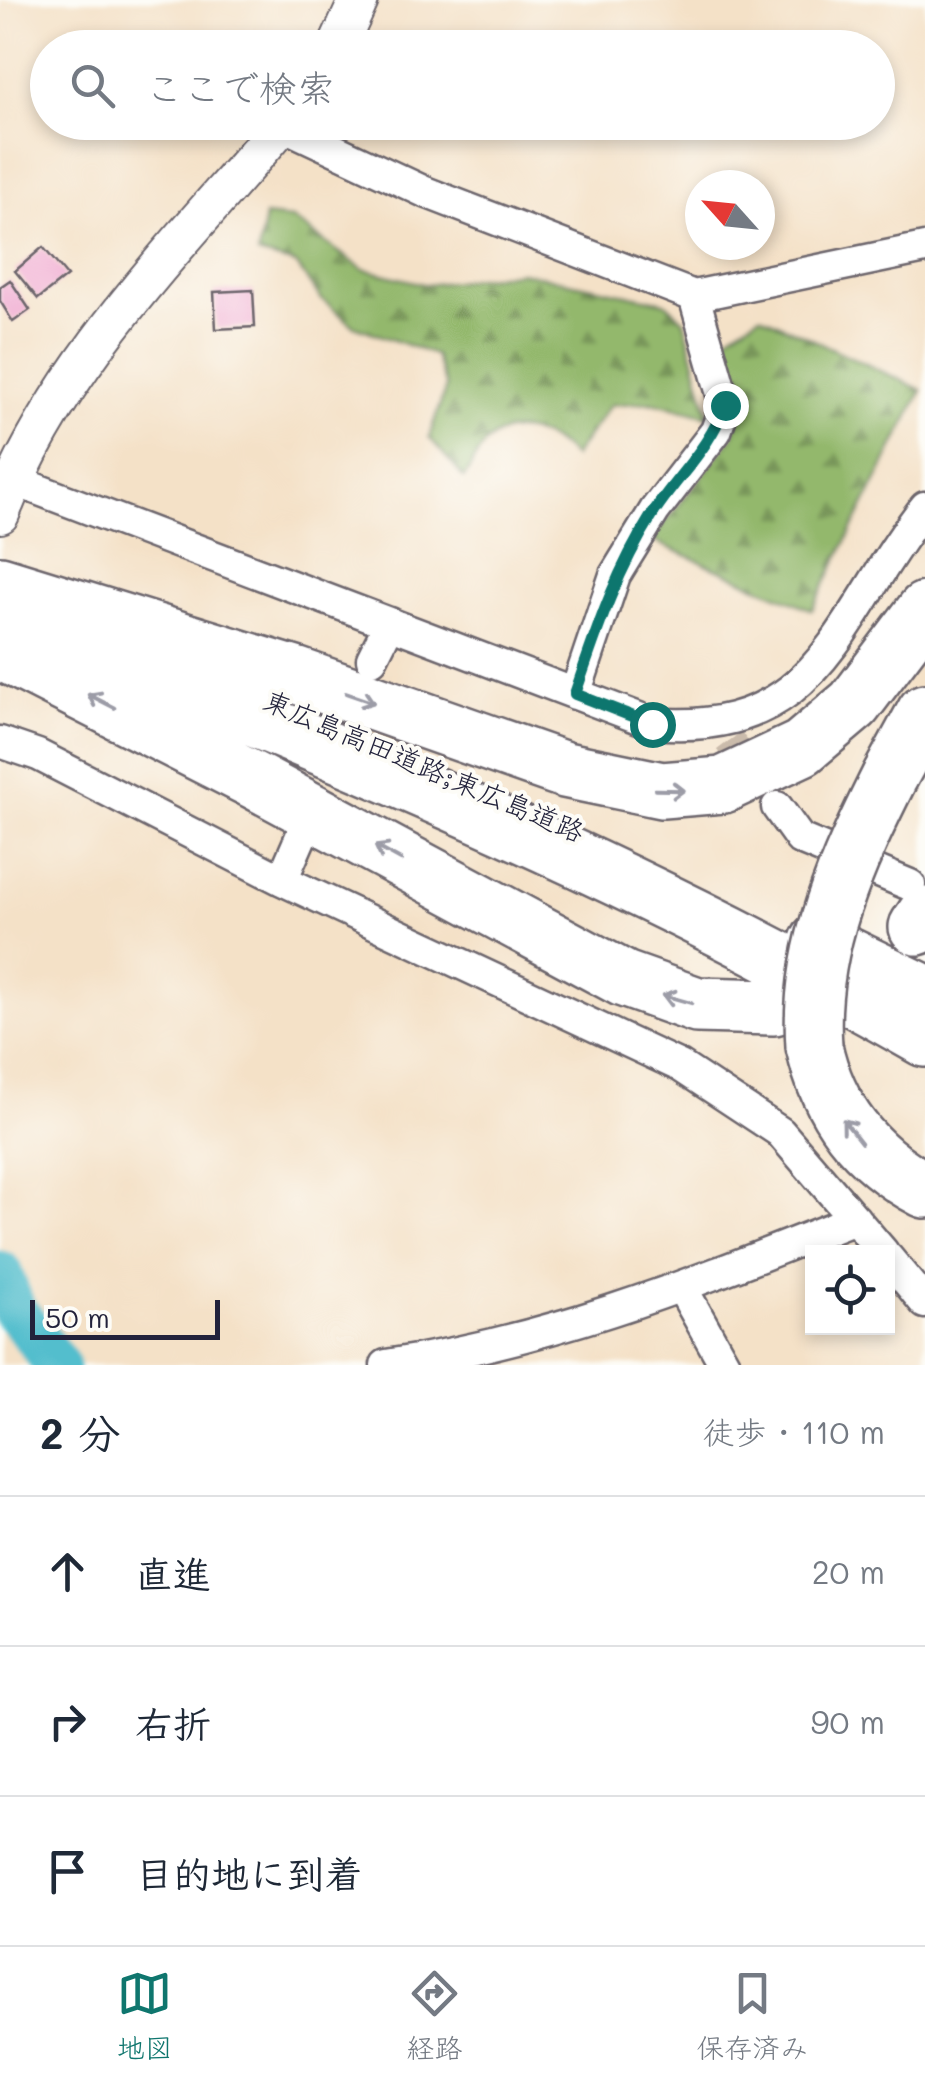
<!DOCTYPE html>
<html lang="ja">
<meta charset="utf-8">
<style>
:root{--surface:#fff;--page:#f6f6f7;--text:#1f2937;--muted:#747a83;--line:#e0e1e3;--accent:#0f766e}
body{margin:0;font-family:Mali,"Klee One",sans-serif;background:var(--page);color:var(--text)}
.controls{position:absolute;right:30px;bottom:30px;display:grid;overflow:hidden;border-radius:0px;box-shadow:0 5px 15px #0003}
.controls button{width:90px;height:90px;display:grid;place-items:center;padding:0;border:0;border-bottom:2px solid var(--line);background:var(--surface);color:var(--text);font:50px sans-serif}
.compass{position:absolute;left:685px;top:170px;width:90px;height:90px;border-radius:50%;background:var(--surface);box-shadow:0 5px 15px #0003;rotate:297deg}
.scale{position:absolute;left:30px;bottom:25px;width:190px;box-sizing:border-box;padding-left:10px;border:5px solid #22223b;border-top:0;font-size:28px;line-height:35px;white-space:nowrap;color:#22223b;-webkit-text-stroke:8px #fdfcf7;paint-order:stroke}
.stop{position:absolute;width:30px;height:30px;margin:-22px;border:8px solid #0f766e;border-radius:50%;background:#fff}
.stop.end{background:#0f766e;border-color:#fff;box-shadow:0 2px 10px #0008}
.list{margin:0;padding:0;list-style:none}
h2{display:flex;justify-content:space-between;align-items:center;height:130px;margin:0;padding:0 40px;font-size:42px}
h2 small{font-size:32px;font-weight:400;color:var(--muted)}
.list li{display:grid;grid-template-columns:65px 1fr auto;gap:30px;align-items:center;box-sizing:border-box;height:150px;padding:0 40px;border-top:2px solid var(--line)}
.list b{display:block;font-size:38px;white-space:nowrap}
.list em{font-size:32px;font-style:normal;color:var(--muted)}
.icon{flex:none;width:55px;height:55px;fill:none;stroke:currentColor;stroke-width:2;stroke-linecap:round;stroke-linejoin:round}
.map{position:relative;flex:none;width:925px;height:1365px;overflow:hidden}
.search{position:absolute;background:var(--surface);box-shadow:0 5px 15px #0003;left:30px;right:30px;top:30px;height:110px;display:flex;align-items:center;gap:25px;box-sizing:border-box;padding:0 35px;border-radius:55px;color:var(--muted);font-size:38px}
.sheet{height:580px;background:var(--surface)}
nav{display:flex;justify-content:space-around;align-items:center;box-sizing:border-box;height:140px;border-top:2px solid var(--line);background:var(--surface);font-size:28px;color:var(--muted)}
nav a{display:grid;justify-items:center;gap:5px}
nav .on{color:var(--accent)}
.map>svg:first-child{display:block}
</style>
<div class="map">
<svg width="925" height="1365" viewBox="0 0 925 1365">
<defs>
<pattern id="forest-firs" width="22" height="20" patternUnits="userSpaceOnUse" patternTransform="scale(2.5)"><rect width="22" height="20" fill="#93b86c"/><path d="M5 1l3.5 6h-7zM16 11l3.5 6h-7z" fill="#78955a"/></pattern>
</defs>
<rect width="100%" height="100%" fill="#fdfcf7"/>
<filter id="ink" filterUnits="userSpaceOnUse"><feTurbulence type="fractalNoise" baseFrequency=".01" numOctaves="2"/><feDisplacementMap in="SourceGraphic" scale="20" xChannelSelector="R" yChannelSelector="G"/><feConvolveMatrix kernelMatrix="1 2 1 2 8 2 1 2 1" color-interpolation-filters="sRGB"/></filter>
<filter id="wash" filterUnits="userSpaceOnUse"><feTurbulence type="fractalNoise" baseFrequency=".0048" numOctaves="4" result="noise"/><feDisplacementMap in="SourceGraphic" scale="40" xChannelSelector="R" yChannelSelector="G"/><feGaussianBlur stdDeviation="2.25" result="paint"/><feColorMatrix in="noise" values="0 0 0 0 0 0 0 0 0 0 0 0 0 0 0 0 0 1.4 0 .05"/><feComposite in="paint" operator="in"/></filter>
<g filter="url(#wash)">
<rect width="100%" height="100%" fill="#f4e1c7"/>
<!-- forest -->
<path fill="url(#forest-firs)" stroke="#5a6d54" stroke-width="2.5" d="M265,216L292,219L363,269L427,285L521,272L665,302L684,320L709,416L651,402L610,405L573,457C552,435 512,417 486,443C477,453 471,467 464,478L429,437L446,387L435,355L354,326L320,298L296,264L258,254Z
M760,315L922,390L812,610L651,540L733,437L738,413L720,341Z"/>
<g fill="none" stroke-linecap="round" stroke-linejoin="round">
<!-- river -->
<path stroke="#52becd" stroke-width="45" d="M0,1273L14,1310L57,1365"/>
</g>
<g id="blocks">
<!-- building -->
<path fill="#efa1cd" d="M43,247L67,276L38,299L15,271Z
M10,280L30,310L13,322L0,301V287Z
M253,290L255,327L216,329L214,292Z"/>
</g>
</g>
<g filter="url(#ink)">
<use href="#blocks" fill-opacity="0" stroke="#6c656c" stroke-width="2.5"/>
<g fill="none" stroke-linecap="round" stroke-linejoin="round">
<!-- minor-tunnel -->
<path stroke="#cabbab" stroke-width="30" stroke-dasharray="30 15" stroke-linecap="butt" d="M729,741L758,780"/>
<defs>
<path id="minor" d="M282,125L425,192L694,296L925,248
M13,480L652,723C821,738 838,617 925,507
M372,659L390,623
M575,694L615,575L655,510L716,431L725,405L694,296
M0,742L38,755L282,880L680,1066L780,1132L883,1252
M777,807L800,839L910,885
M282,880L302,834
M888,1258L925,1303
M682,1288L725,1365
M386,1365C558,1339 695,1282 855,1219"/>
<path id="tertiary" d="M337,48L359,0
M0,514C61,360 179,246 284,122"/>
<path id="motorway" d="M0,584L295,675L565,770L662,790L723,785L802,748L854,704L925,610
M7,620C320,743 633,871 925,1039
M11,657L257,782L624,979L697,1005L774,1007
M890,776L925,712
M917,927L925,915
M818,941L925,993
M814,1046C828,1112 866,1159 925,1190"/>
</defs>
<!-- minor casing -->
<use href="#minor" stroke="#6c656c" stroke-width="35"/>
<!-- tertiary casing -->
<use href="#tertiary" stroke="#6c656c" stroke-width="42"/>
<!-- motorway casing -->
<use href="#motorway" stroke="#6c656c" stroke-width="60"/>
<!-- minor -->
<use href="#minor" stroke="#fff" stroke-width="30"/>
<!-- tertiary -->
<use href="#tertiary" stroke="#fff" stroke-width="38"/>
<!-- motorway -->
<use href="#motorway" stroke="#fff" stroke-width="55"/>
<defs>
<path id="motorway-bridge" d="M814,1046C807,948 847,862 890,776"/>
</defs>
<!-- motorway-bridge casing -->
<use href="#motorway-bridge" stroke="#6c656c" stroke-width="60" stroke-linecap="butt"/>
<!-- motorway-bridge -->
<use href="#motorway-bridge" stroke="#fff" stroke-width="55"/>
</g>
<!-- one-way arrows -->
<defs><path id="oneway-shaft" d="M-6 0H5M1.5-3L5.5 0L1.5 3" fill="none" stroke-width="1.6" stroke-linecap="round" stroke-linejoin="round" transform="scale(2.5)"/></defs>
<g stroke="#9c9ca7">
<use href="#oneway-shaft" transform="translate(360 698) rotate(19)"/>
<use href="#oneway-shaft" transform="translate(101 701) rotate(-153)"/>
<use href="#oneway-shaft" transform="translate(670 790) rotate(1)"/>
<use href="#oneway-shaft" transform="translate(388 853) rotate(-151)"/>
<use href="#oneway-shaft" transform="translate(677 999) rotate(-164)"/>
<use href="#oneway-shaft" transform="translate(852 1131) rotate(-128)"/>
</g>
</g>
<g fill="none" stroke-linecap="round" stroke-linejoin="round" filter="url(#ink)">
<!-- route -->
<path stroke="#0f766e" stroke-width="12" d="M652,724L575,694C598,627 614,576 652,515C676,477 710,448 725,405"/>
</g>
<g text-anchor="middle" stroke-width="8" stroke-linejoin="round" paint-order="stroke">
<!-- street labels -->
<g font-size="28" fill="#22223b" stroke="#fdfcf7">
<text transform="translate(424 766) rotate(23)" y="10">東広島高田道路;東広島道路</text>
</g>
</g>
</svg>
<div class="controls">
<button><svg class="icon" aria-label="locate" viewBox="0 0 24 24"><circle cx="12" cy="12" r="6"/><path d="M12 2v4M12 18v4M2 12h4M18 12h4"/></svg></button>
</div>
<svg class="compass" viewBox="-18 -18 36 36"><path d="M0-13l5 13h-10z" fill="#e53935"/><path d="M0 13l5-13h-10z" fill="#747a83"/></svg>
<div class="scale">50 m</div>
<div class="stop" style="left:652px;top:724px"></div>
<div class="stop end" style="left:725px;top:405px"></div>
<div class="search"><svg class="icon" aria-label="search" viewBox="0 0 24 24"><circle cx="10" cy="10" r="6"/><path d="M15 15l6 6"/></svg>ここで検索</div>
</div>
<section class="sheet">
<h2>2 分<small>徒歩 · 110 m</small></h2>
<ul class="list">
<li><svg class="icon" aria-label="ahead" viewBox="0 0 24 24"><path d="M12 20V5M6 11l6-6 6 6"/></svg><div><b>直進</b></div><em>20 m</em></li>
<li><svg class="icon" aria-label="right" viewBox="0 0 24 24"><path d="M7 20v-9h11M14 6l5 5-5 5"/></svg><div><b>右折</b></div><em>90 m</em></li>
<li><svg class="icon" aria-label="arrive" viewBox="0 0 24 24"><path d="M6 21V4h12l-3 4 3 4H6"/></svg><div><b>目的地に到着</b></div></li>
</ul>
</section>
<nav>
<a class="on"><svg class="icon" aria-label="map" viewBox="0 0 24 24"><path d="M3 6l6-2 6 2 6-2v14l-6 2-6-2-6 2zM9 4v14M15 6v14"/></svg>地図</a>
<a><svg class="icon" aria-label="directions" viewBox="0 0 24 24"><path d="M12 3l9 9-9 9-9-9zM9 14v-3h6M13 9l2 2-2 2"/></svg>経路</a>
<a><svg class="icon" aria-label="saved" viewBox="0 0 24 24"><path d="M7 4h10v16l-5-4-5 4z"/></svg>保存済み</a>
</nav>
